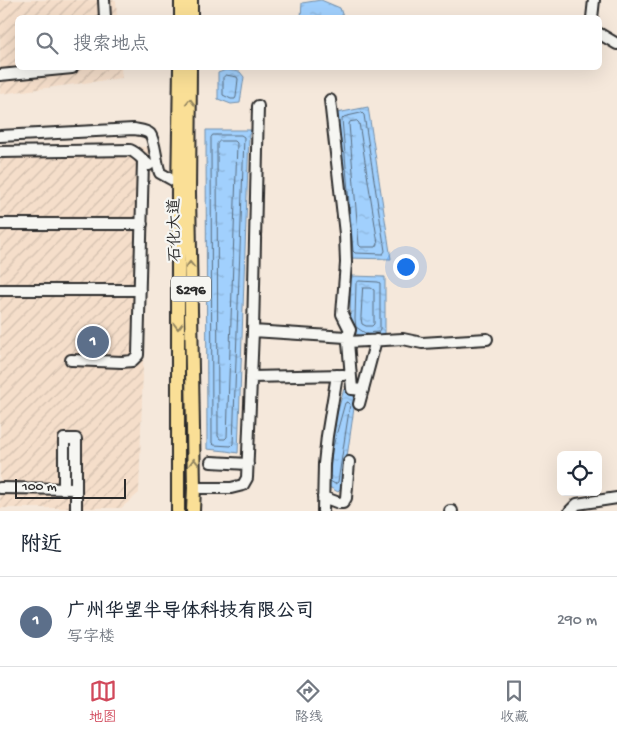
<!DOCTYPE html>
<html lang="zh">
<meta charset="utf-8">
<style>
:root{--surface:#fff;--page:#f6f6f7;--text:#1f2937;--muted:#747a83;--line:#e0e1e3;--accent:#d1495b}
body{margin:0;font-family:"Gochi Hand","LXGW WenKai TC",sans-serif;background:var(--page);color:var(--text)}
.controls{position:absolute;right:15px;bottom:15px;display:grid;overflow:hidden;border-radius:8px;box-shadow:0 5px 20px #0002}
.controls button{width:45px;height:45px;display:grid;place-items:center;padding:0;border:0;border-bottom:1px solid var(--line);background:var(--surface);color:var(--text);font:25px sans-serif}
.scale{position:absolute;left:15px;bottom:12px;width:111px;box-sizing:border-box;padding-left:5px;border:2px solid #2b2b2b;border-top:0;font-size:14px;line-height:18px;white-space:nowrap;color:#2b2b2b;-webkit-text-stroke:4px #f6f6f2;paint-order:stroke}
.you{position:absolute;left:405px;top:266px;width:18px;height:18px;margin:-12px;border:4px solid #fff;border-radius:50%;background:#1a73e8;box-shadow:0 0 0 8px #1a73e833}
.badge{display:grid;place-items:center;width:32px;height:32px;border-radius:50%;background:var(--accent);color:#fff;font-size:16px;font-weight:700}
.pin{position:absolute;translate:-50% -50%;border:2px solid #fff;box-shadow:0 1px 5px #0006}
.list{margin:0;padding:0;list-style:none}
h2{display:flex;justify-content:space-between;align-items:center;height:65px;margin:0;padding:0 20px;font-size:21px}
h2 small{font-size:16px;font-weight:400;color:var(--muted)}
.list li{display:grid;grid-template-columns:32px 1fr auto;gap:15px;align-items:center;box-sizing:border-box;height:90px;padding:0 20px;border-top:1px solid var(--line)}
.list b{display:block;font-size:19px;white-space:nowrap}
.list p{margin:0;font-size:16px;white-space:nowrap;color:var(--muted)}
.list em{font-size:16px;font-style:normal;color:var(--muted)}
.icon{flex:none;width:28px;height:28px;fill:none;stroke:currentColor;stroke-width:2;stroke-linecap:round;stroke-linejoin:round}
.map{position:relative;flex:none;width:617px;height:511px;overflow:hidden}
.search{position:absolute;background:var(--surface);box-shadow:0 5px 20px #0002;left:15px;right:15px;top:15px;height:55px;display:flex;align-items:center;gap:12px;box-sizing:border-box;padding:0 18px;border-radius:8px;color:var(--muted);font-size:19px}
.sheet{height:155px;background:var(--surface)}
nav{display:flex;justify-content:space-around;align-items:center;box-sizing:border-box;height:70px;border-top:1px solid var(--line);background:var(--surface);font-size:14px;color:var(--muted)}
nav a{display:grid;justify-items:center;gap:2px}
nav .on{color:var(--accent)}
.map>svg:first-child{display:block}
</style>
<div class="map">
<svg width="617" height="511" viewBox="0 0 617 511">
<defs>
<pattern id="industrial-furrows" width="10" height="10" patternUnits="userSpaceOnUse" patternTransform="scale(1.25)"><rect width="10" height="10" fill="#f5deca"/><path d="M-1 1l2-2M0 10L10 0M9 11l2-2" fill="none" stroke="#d2bfae"/></pattern>
<pattern id="water-ripples" width="26" height="14" patternUnits="userSpaceOnUse" patternTransform="scale(1.25)"><rect width="26" height="14" fill="#a1d0fd"/><path d="M2 4q2-2 4 0t4 0M15 11q2-2 4 0t4 0" fill="none" stroke="#8bb3d9"/></pattern>
</defs>
<rect width="100%" height="100%" fill="#f5e8db"/>
<filter id="ink" filterUnits="userSpaceOnUse"><feTurbulence type="fractalNoise" baseFrequency=".02" numOctaves="2"/><feDisplacementMap in="SourceGraphic" scale="10" xChannelSelector="R" yChannelSelector="G"/><feConvolveMatrix kernelMatrix="1 2 1 2 8 2 1 2 1" color-interpolation-filters="sRGB"/></filter>
<g filter="url(#ink)">
<!-- industrial -->
<path fill="url(#industrial-furrows)" d="M0,0H116L117,17L18,18V68H121L122,78L0,94Z
M150,147L139,493L121,508H0V149Z"/>
<!-- water -->
<path fill="url(#water-ripples)" stroke="#728ea9" d="M321,0L340,8L343,17H301L302,3Z
M226,70L240,72L244,77L240,103L231,104L218,99V73Z
M368,107L391,259L349,258L337,113Z
M206,130H251L249,135L238,453L226,451L207,449Z
M351,276L385,277V337L363,338L352,331L350,319Z
M344,389L356,394L343,485L342,488L338,492L331,488L324,487L327,449Z"/>
<g fill="none" stroke-linecap="round" stroke-linejoin="round">
<!-- shore -->
<path stroke="#5a6d7f" stroke-width="1" d="M226,75L237,77L238,79L236,97L235,99H231L223,95V78Z
M362,113L364,115L385,251L383,254L355,253L353,251L342,119L344,117Z
M357,121L359,123L378,244L376,247H361L359,245L349,124L350,122Z
M213,135H241L244,137L233,444L231,446L214,445L212,443L211,138Z
M220,141H235L237,143L227,437L225,439H220L218,436L217,144Z
M359,281L378,282L380,283V329L378,332L365,333L356,327L355,319L356,284Z
M363,288H371L374,290V324L372,326H366L362,324L361,318Z
M330,481L335,484L338,482L350,404L348,402L345,403L332,450L330,473"/>
<defs>
<path id="minor" d="M104,0L105,18
M592,18L594,0
M600,34L617,44
M0,75L72,68
M330,100L345,234L346,263L342,314L350,330L348,336L346,337
M0,136L134,129C139,130 146,130 150,134C155,140 156,163 160,173L178,183H183
M0,152L130,150C138,153 142,160 149,165
M0,224H142
M0,290H140
M253,331L346,337L348,342L352,389L363,390
M348,342L403,339L422,343L487,339
M71,360L122,362L132,361L138,355L143,161
M251,377L343,375
M359,404L376,340
M211,462L248,464
M0,488L76,489V511
M194,488H231L243,485L247,478L253,331L258,106
M64,489V439H76V489
M323,497L339,503H343L346,498L349,462
M323,511L324,464L327,436L337,375
M450,511H452
M570,511L577,504L617,498"/>
<path id="major" d="M181,18V0
M191,18V0
M190,68L189,193L194,488L193,511
M178,511V192L180,68"/>
</defs>
<!-- minor casing -->
<use href="#minor" stroke="#2b2b2b" stroke-width="14"/>
<!-- major casing -->
<use href="#major" stroke="#2b2b2b" stroke-width="16"/>
<!-- minor -->
<use href="#minor" stroke="#f6f6f2" stroke-width="10"/>
<!-- major -->
<use href="#major" stroke="#fadf96" stroke-width="12"/>
</g>
<!-- one-way arrows -->
<defs><path id="oneway-chevron" d="M-2-3.5L2.5 0L-2 3.5" fill="none" stroke-width="1.6" stroke-linecap="round" stroke-linejoin="round" transform="scale(1.25)"/></defs>
<g stroke="#928560">
<use href="#oneway-chevron" transform="translate(190 102) rotate(-89)"/>
<use href="#oneway-chevron" transform="translate(190 265) rotate(-91)"/>
<use href="#oneway-chevron" transform="translate(178 326) rotate(90)"/>
<use href="#oneway-chevron" transform="translate(194 462) rotate(-91)"/>
</g>
</g>
<g text-anchor="middle" stroke-width="4.5" stroke-linejoin="round" paint-order="stroke">
<!-- shield labels -->
<rect fill="#f6f6f2" stroke="#686867" stroke-width="1" x="171" y="276.5" width="40" height="25" rx="4"/>
<g font-size="15" font-weight="bold" fill="#2b2b2b">
<text x="191" y="294">S296</text>
</g>
<!-- street labels -->
<g font-size="16" fill="#2b2b2b" stroke="#f6f6f2">
<text transform="translate(173 230) rotate(-91)" y="6">石化大道</text>
</g>
</g>
</svg>
<div class="controls">
<button><svg class="icon" aria-label="locate" viewBox="0 0 24 24"><circle cx="12" cy="12" r="6"/><path d="M12 2v4M12 18v4M2 12h4M18 12h4"/></svg></button>
</div>
<div class="scale">100 m</div>
<div class="you"></div>
<div class="pin badge" style="left:93px;top:342px;background:#5c6f8a">1</div>
<div class="search"><svg class="icon" aria-label="search" viewBox="0 0 24 24"><circle cx="10" cy="10" r="6"/><path d="M15 15l6 6"/></svg>搜索地点</div>
</div>
<section class="sheet">
<h2>附近<small></small></h2>
<ul class="list">
<li><span class="badge" style="background:#5c6f8a">1</span><div><b>广州华望半导体科技有限公司</b><p>写字楼</p></div><em>290 m</em></li>
</ul>
</section>
<nav>
<a class="on"><svg class="icon" aria-label="map" viewBox="0 0 24 24"><path d="M3 6l6-2 6 2 6-2v14l-6 2-6-2-6 2zM9 4v14M15 6v14"/></svg>地图</a>
<a><svg class="icon" aria-label="directions" viewBox="0 0 24 24"><path d="M12 3l9 9-9 9-9-9zM9 14v-3h6M13 9l2 2-2 2"/></svg>路线</a>
<a><svg class="icon" aria-label="saved" viewBox="0 0 24 24"><path d="M7 4h10v16l-5-4-5 4z"/></svg>收藏</a>
</nav>
